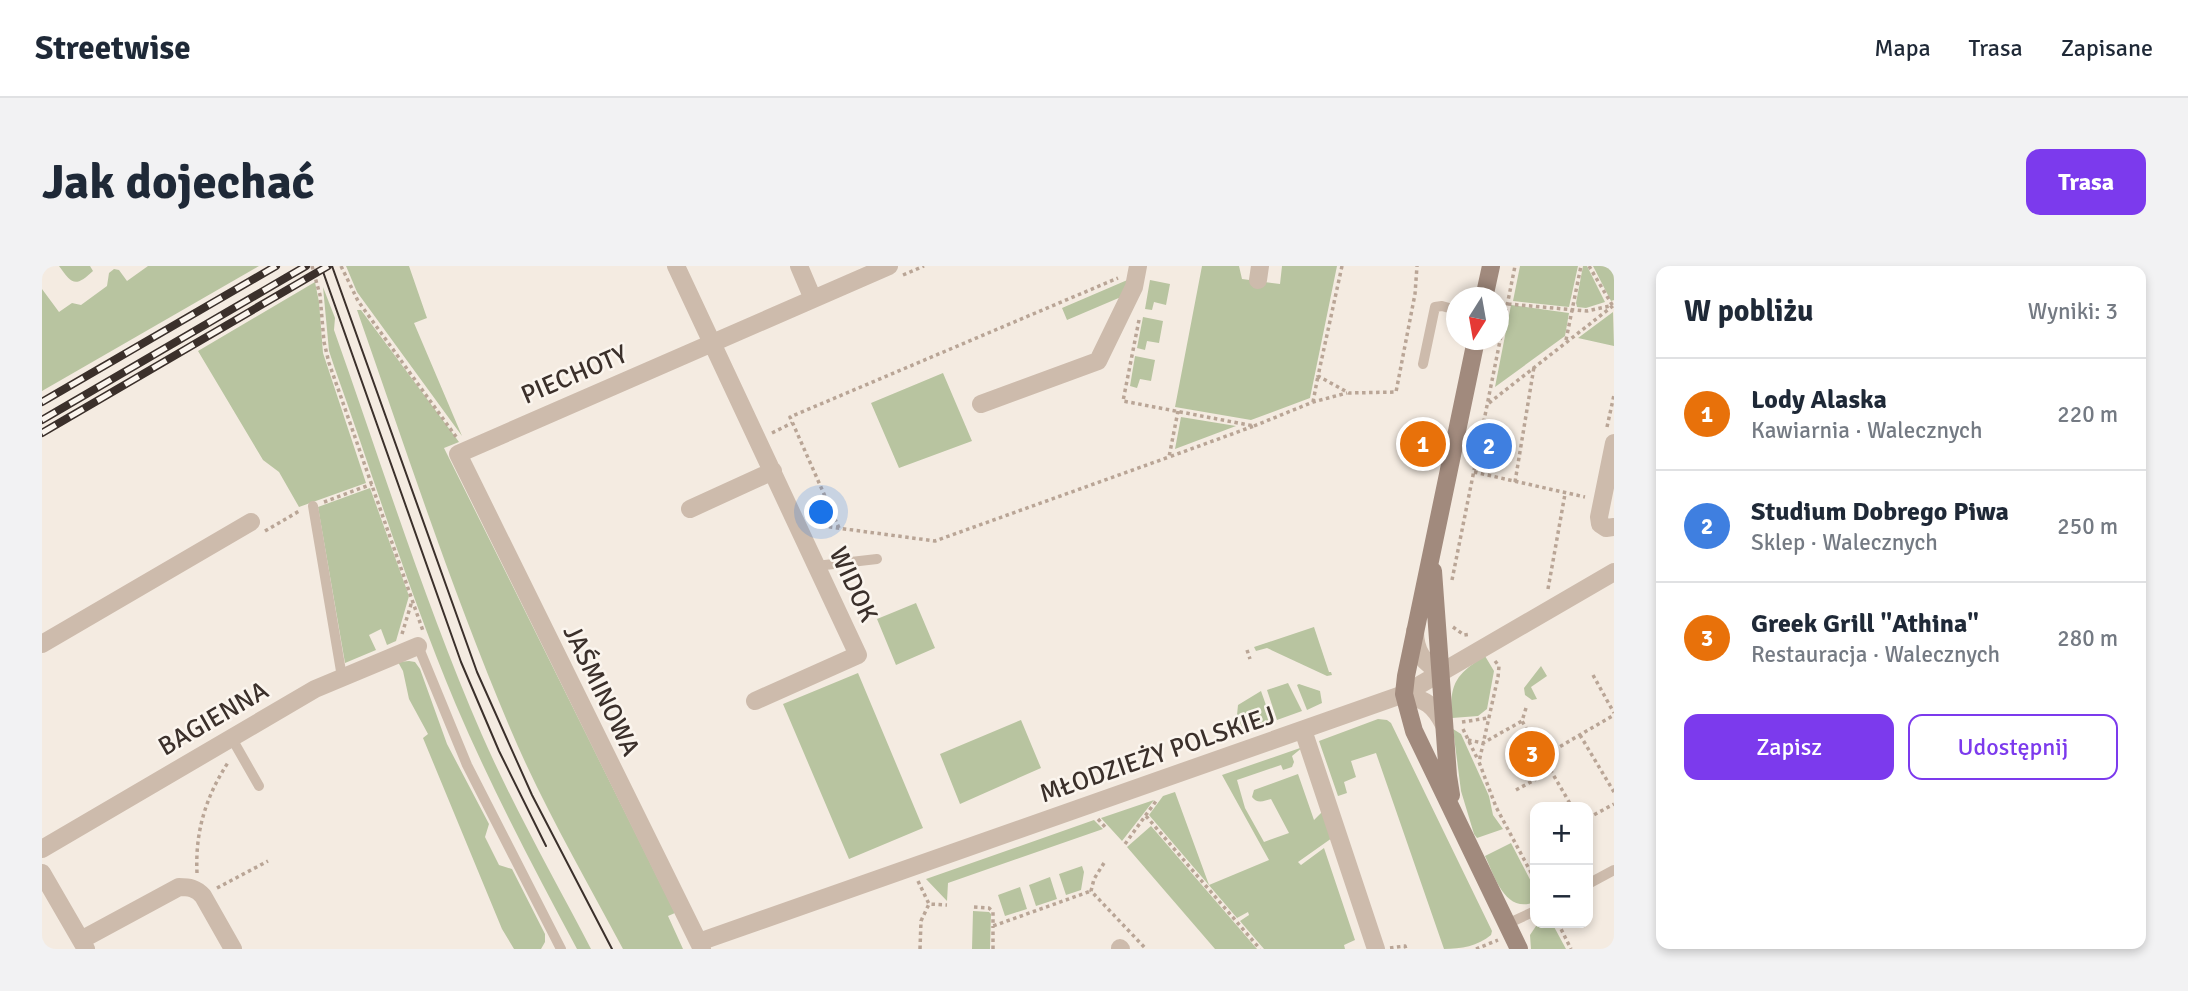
<!DOCTYPE html>
<html lang="pl">
<meta charset="utf-8">
<style>
:root{--surface:#fff;--page:#f2f2f3;--text:#1f2937;--muted:#747a83;--line:#e0e1e3;--accent:#7c3aed}
body{margin:0;font-family:Signika,sans-serif;background:var(--page);color:var(--text)}
.controls{position:absolute;right:21px;bottom:21px;display:grid;overflow:hidden;border-radius:14px;box-shadow:0 4px 10px #0003}
.controls button{width:63px;height:63px;display:grid;place-items:center;padding:0;border:0;border-bottom:2px solid var(--line);background:var(--surface);color:var(--text);font:35px sans-serif}
.compass{position:absolute;left:1404px;top:21px;width:63px;height:63px;border-radius:50%;background:var(--surface);box-shadow:0 4px 10px #0003;rotate:191deg}
.you{position:absolute;left:780px;top:247px;width:24px;height:24px;margin:-18px;border:5px solid #fff;border-radius:50%;background:#1a73e8;box-shadow:0 0 0 10px #1a73e833}
.badge{display:grid;place-items:center;width:46px;height:46px;border-radius:50%;background:var(--accent);color:#fff;font-size:23px;font-weight:700}
.pin{position:absolute;translate:-50% -50%;border:4px solid #fff;box-shadow:0 2px 7px #0006}
.list{margin:0;padding:0;list-style:none}
h2{display:flex;justify-content:space-between;align-items:center;height:91px;margin:0;padding:0 28px;font-size:30px}
h2 small{font-size:23px;font-weight:400;color:var(--muted)}
.list li{display:grid;grid-template-columns:46px 1fr auto;gap:21px;align-items:center;box-sizing:border-box;height:112px;padding:0 28px;border-top:2px solid var(--line)}
.list b{display:block;font-size:26px;white-space:nowrap}
.list p{margin:0;font-size:23px;white-space:nowrap;color:var(--muted)}
.list em{font-size:23px;font-style:normal;color:var(--muted)}
.actions{display:flex;gap:14px;padding:21px 28px}
.actions a{flex:1;padding:16px 0;border:2px solid var(--accent);border-radius:14px;text-align:center;font-size:24px;color:var(--accent)}
.actions .main{background:var(--accent);color:#fff}
.map{position:relative;flex:none;width:1572px;height:683px;overflow:hidden;border-radius:14px}
header{display:flex;align-items:center;gap:42px;box-sizing:border-box;height:98px;padding:0 35px;background:var(--surface);border-bottom:2px solid var(--line)}
header strong{font-size:33px}
nav{display:flex;gap:38px;margin-inline-start:auto;font-size:24px}
.intro{display:flex;align-items:center;justify-content:space-between;box-sizing:border-box;height:168px;padding:0 42px}
h1{margin:0;font-size:49px}
.button{padding:18px 32px;border-radius:14px;background:var(--accent);color:#fff;font-size:24px;font-weight:700}
main{display:flex;gap:42px;padding:0 42px}
aside{flex:1;background:var(--surface);border-radius:14px;box-shadow:0 4px 10px #0003}
.map>svg:first-child{display:block}
</style>
<header>
<strong>Streetwise</strong>
<nav><a>Mapa</a><a>Trasa</a><a>Zapisane</a></nav>
</header>
<div class="intro"><h1>Jak dojechać</h1><a class="button">Trasa</a></div>
<main>
<div class="map">
<svg width="1572" height="683" viewBox="0 0 1572 683">
<rect width="100%" height="100%" fill="#f4ebe1"/>
<!-- green -->
<path fill="#b8c4a0" d="M17,0H48L51,5C33,22 30,18 17,0Z
M106,0H217L0,125V23L17,46L30,37L39,39L65,20L67,7L72,3L77,4L85,15Z
M304,0H367L385,52L372,57L420,170L315,26Z
M1160,0H1197L1200,13L1238,18L1240,0H1295L1268,132L1209,154L1133,141Z
M1478,0H1536L1527,41L1471,35Z
M1541,0H1545L1563,36L1544,42L1535,41L1534,37Z
M1551,0H1572V34L1569,35Z
M1090,12L1079,31L1025,54L1020,42Z
M1108,14L1128,18L1124,39L1112,36L1110,44L1103,43Z
M273,16L277,36L281,87L324,217L257,241L237,206L221,194L156,85Z
M281,21L293,52L292,64C340,199 383,338 440,469C472,542 512,612 549,683H535C492,603 450,523 414,439C368,330 333,215 293,103L287,85Z
M1469,39L1527,47L1523,70L1453,121Z
M315,44H319L417,176L402,182L633,647L626,650L641,683H581C542,610 500,538 468,462C410,325 364,184 315,44Z
M1571,46L1572,80L1536,72Z
M1101,51L1121,55L1117,77L1105,75L1103,84L1095,82Z
M1093,90L1113,94L1109,115L1098,113L1095,122L1088,120Z
M901,107L930,175L857,202L829,137Z
M1139,151L1194,160L1133,183Z
M328,222L367,330L354,375L345,379L339,363L327,369L334,384L303,397L276,241Z
M874,337L893,382L854,399L835,353Z
M1272,361L1287,406H1289L1290,409L1285,410L1225,382L1214,385L1212,381Z
M1443,390L1452,405L1445,443L1436,450L1410,452C1407,418 1414,408 1443,390Z
M367,395L373,396L378,403L405,478L447,558L443,571L457,599L470,603L503,668V676L499,683H472L460,663L381,472L386,468L367,433L361,405L356,396Z
M1499,400L1505,410L1489,421L1495,433L1490,434L1483,429L1482,422Z
M816,407L881,562L807,593L741,438Z
M1246,417L1260,445L1235,454L1225,424Z
M1257,418L1278,425L1280,437L1265,444L1255,419Z
M1219,425L1230,456L1202,466L1195,449L1196,439Z
M1336,453L1345,454L1349,457L1450,665L1449,669C1436,680 1419,683 1402,683L1334,487L1309,495L1314,511L1302,516L1305,527L1296,530L1277,475Z
M979,454L999,502L918,538L898,488Z
M1411,463L1419,468L1447,530L1451,549L1461,563L1435,572L1432,568L1419,525Z
M1261,481L1250,490L1252,496L1250,501L1241,504L1239,499L1195,514L1203,542L1222,576L1247,567L1229,533C1222,535 1215,538 1210,531L1212,524L1256,508L1272,554L1282,544L1290,572L1256,596L1259,599L1282,582L1313,674L1302,679L1303,683H1222L1198,655L1207,649L1206,646L1195,652L1107,549L1121,530L1133,526L1167,619L1227,594L1180,509Z
M1112,534L1080,575L1059,552Z
M1052,554L1061,563L906,617L905,635L884,613Z
M1109,560L1215,683H1173L1085,581Z
M1469,577L1493,623V636C1463,648 1453,611 1443,590Z
M1040,600L1042,606L1039,624L1024,629L1017,608Z
M1008,611L1015,633L994,640L987,619Z
M978,621L985,643L963,650L956,629Z
M931,645L947,646L949,648L948,683H930Z
M1496,657H1510L1524,683H1489L1488,669Z"/>
<g fill="none" stroke-linecap="round" stroke-linejoin="round">
<!-- path -->
<path stroke="#b9a596" stroke-width="3.5" stroke-dasharray="3.5 3.5" stroke-linecap="butt" d="M270,0L278,29L282,76L287,97L381,365
M299,0L316,35L415,172
M1300,0L1276,110L1307,127L1354,126L1373,28L1375,0
M1547,0L1572,42
M861,9L882,0
M1466,38L1545,45L1568,40
M1097,54L1081,135L1212,160L1127,191L1136,145
M1524,74L1539,0
M1271,136L1276,110
M1447,137L1572,39
M1212,160L1271,136L1305,127
M1565,161L1572,129
M730,167L750,157
M1432,206L1543,231
M1473,216L1492,101
M282,236L330,218
M773,259L893,275L1127,191
M797,262L748,151L1076,12
M223,265L259,244
M1410,314L1473,0
M1506,323L1523,228
M1411,361L1422,369L1429,368
M360,368L370,335
M1205,384L1208,393
M1453,395L1457,400L1456,411L1437,496L1454,541L1493,614
M1551,409L1572,447
M1484,442L1480,455L1530,541
M1420,456L1446,452
M1421,463L1436,494
M1538,469L1572,526
M1426,474L1441,477L1480,455
M1500,491L1572,449
M1474,524L1509,505
M1104,550L1218,683
M1546,552L1572,538
M1056,553L1064,562
M1083,578L1114,535
M1062,597L1052,613L1049,625L1104,683
M155,607C153,565 164,530 187,495
M876,615L887,638L905,639
M175,622L226,595
M932,641L947,642L951,646V660L1049,625
M1516,657L1529,683
M1348,682L1363,680L1364,683
M878,683L879,655L887,638
M951,683V660
M1434,683L1456,674"/>
<!-- lane -->
<path stroke="#cdbbac" stroke-width="10" d="M1381,98L1393,41L1400,40L1414,44
M271,240L300,411
M774,300L835,293
M376,380L425,499L519,683
M189,471L217,520
M1546,618L1572,604
M1465,658L1493,645"/>
<!-- street -->
<path stroke="#cdbbac" stroke-width="18" d="M634,0L816,389L713,435
M757,0L771,33
M1216,14L1218,0
M939,138L1056,95L1092,21L1096,0
M1572,177L1557,251L1558,258L1564,262L1572,261
M648,243L731,205
M1373,365C1373,384 1381,399 1400,405
M0,378L209,256
M1362,428C1383,434 1392,438 1402,459
M1261,464L1334,683
M0,583L273,423L376,380
M0,607L44,683
M39,674L137,621C147,621 154,622 161,630L191,683
M657,676L1362,428L1572,306
M1078,682L1079,683
M660,683L416,188L847,0"/>
<!-- secondary -->
<path stroke="#a18a7d" stroke-width="18" d="M1442,32L1449,0
M1434,74L1364,410L1362,428L1372,465L1477,683
M1391,305L1406,510L1409,529"/>
<!-- tram -->
<path stroke="#3b302b" stroke-width="2" d="M279,0L419,396L457,485L504,580
M290,0L435,406L490,529L570,683"/>
<defs>
<path id="rail" d="M0,136L234,0
M0,154L264,0
M0,167L286,0"/>
</defs>
<!-- rail casing -->
<use href="#rail" stroke="#3b302b" stroke-width="8"/>
<!-- rail -->
<use href="#rail" stroke="#fbf5ee" stroke-width="5" stroke-dasharray="16" stroke-linecap="butt"/>
</g>
<g text-anchor="middle" stroke-width="5" stroke-linejoin="round" paint-order="stroke">
<!-- street labels -->
<g font-size="26" fill="#3b302b" stroke="#fbf5ee">
<text transform="translate(532 108) rotate(-23)" y="9">PIECHOTY</text>
<text transform="translate(812 318) rotate(65)" y="9">WIDOK</text>
<text transform="translate(560 424) rotate(64)" y="9">JAŚMINOWA</text>
<text transform="translate(171 452) rotate(-30)" y="9">BAGIENNA</text>
<text transform="translate(1115 488) rotate(-19)" y="9">MŁODZIEŻY POLSKIEJ</text>
</g>
</g>
</svg>
<div class="controls">
<button>+</button>
<button>−</button>
</div>
<svg class="compass" viewBox="-18 -18 36 36"><path d="M0-13l5 13h-10z" fill="#e53935"/><path d="M0 13l5-13h-10z" fill="#747a83"/></svg>
<div class="you"></div>
<div class="pin badge" style="left:1381px;top:178px;background:#e8710a">1</div>
<div class="pin badge" style="left:1447px;top:180px;background:#3f7fe0">2</div>
<div class="pin badge" style="left:1490px;top:488px;background:#e8710a">3</div>
</div>
<aside>
<h2>W pobliżu<small>Wyniki: 3</small></h2>
<ul class="list">
<li><span class="badge" style="background:#e8710a">1</span><div><b>Lody Alaska</b><p>Kawiarnia · Walecznych</p></div><em>220 m</em></li>
<li><span class="badge" style="background:#3f7fe0">2</span><div><b>Studium Dobrego Piwa</b><p>Sklep · Walecznych</p></div><em>250 m</em></li>
<li><span class="badge" style="background:#e8710a">3</span><div><b>Greek Grill &quot;Athina&quot;</b><p>Restauracja · Walecznych</p></div><em>280 m</em></li>
</ul>
<div class="actions"><a class="main">Zapisz</a><a>Udostępnij</a></div>
</aside>
</main>
